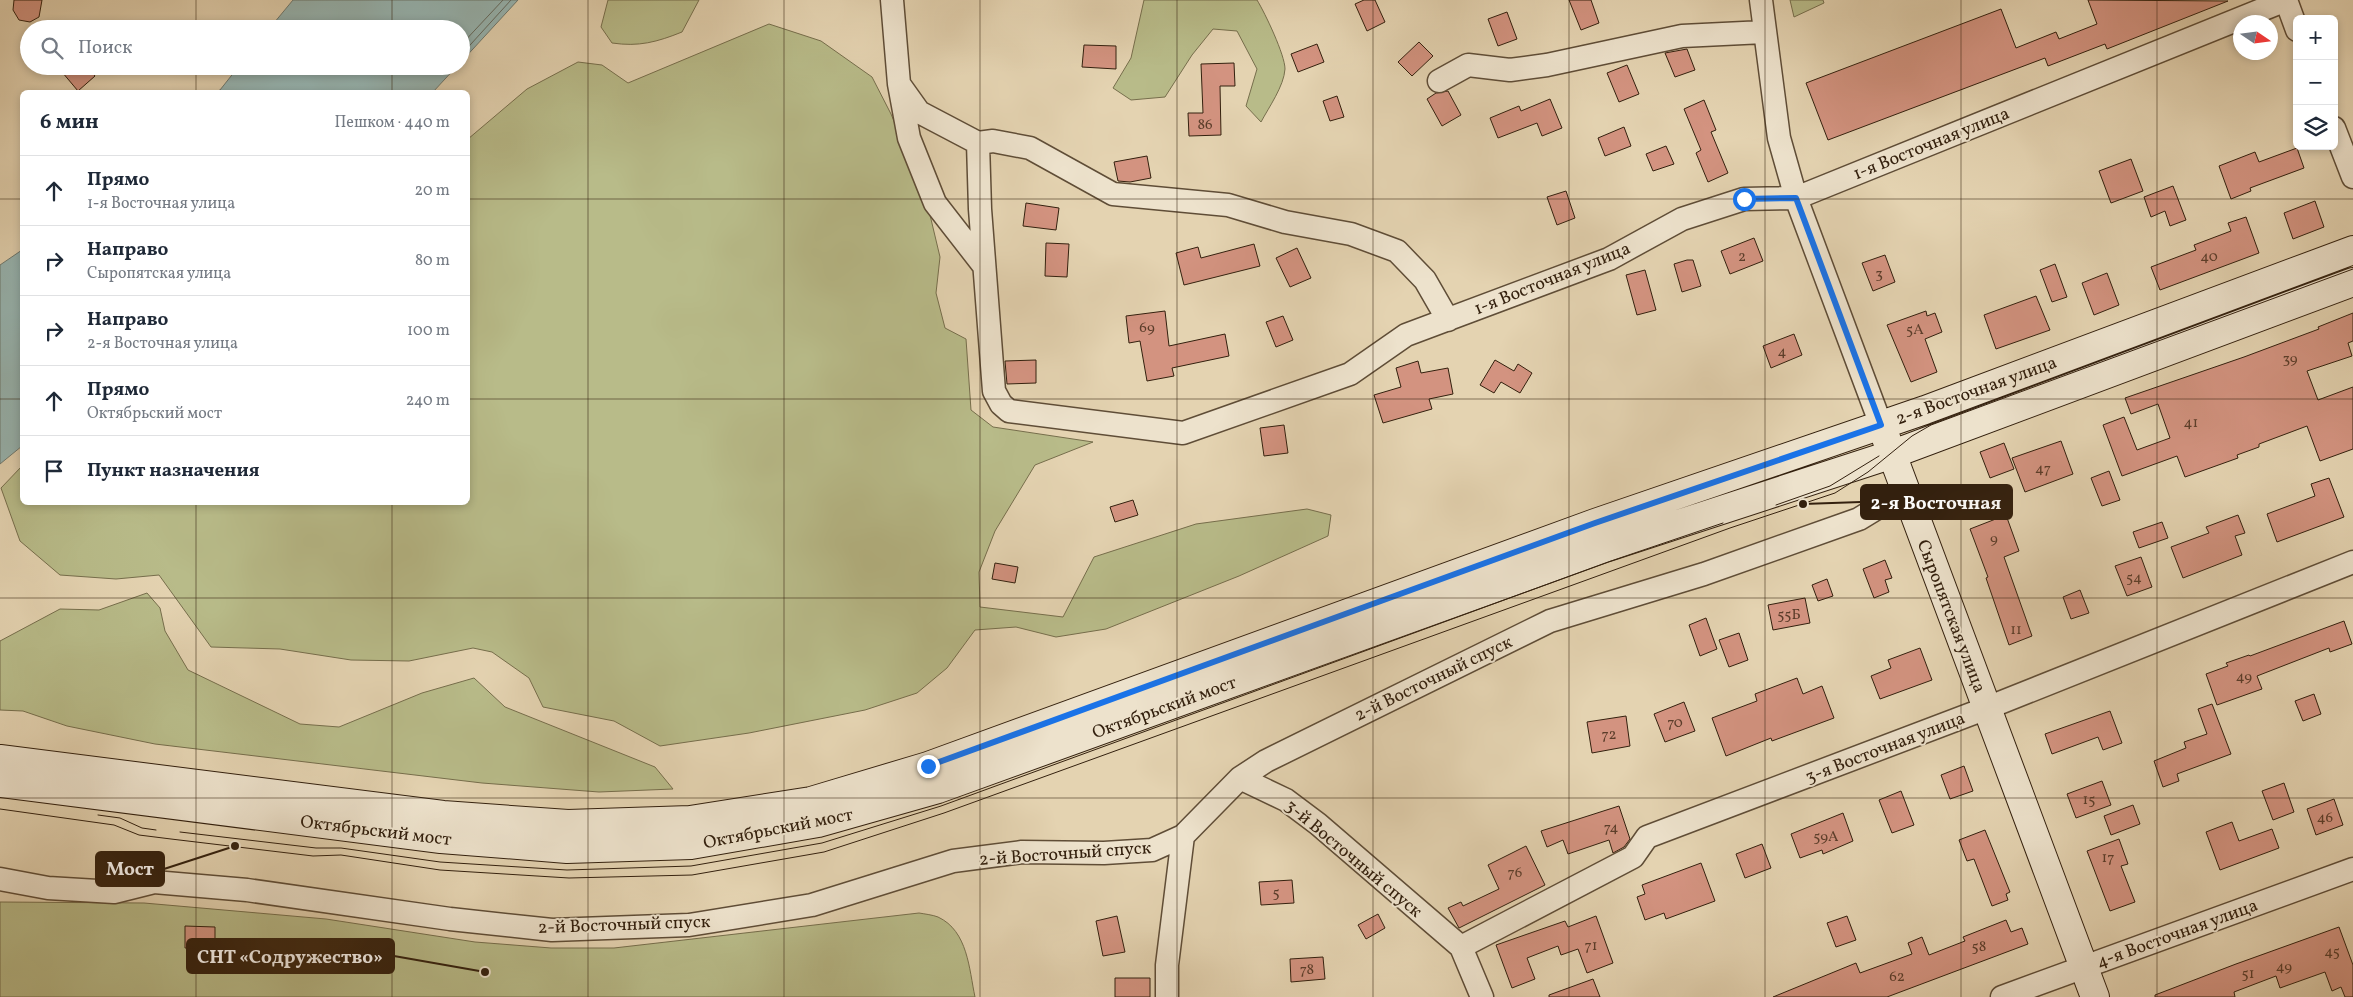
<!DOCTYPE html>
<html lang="ru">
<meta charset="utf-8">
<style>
:root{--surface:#fff;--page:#f2f2f3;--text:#1f2937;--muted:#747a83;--line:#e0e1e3}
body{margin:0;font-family:Vollkorn,serif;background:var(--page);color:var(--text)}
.controls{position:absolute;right:15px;top:15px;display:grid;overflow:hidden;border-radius:8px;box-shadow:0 2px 8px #0003}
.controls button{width:45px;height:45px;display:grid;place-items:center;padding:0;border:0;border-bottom:1px solid var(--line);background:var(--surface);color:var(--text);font:25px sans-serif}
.compass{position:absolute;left:2233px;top:15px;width:45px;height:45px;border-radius:50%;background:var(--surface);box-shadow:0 2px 8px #0003;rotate:103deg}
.stop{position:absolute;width:15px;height:15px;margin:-11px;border:4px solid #1a73e8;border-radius:50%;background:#fff}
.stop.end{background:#1a73e8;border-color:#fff;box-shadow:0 1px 5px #0008}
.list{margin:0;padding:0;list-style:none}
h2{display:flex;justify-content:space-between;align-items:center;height:65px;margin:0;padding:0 20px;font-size:21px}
h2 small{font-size:16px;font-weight:400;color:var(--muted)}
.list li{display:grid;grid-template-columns:32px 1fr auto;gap:15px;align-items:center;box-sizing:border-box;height:70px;padding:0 20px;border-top:1px solid var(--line)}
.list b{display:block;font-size:19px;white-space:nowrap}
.list p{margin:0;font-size:16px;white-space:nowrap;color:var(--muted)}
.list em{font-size:16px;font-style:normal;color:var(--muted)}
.icon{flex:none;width:28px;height:28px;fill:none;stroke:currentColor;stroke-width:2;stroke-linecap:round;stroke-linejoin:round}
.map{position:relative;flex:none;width:2353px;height:997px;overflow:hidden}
.search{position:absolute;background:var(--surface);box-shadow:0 2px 8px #0003;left:20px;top:20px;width:450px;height:55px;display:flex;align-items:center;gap:12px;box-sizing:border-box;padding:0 18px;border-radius:28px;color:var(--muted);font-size:19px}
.panel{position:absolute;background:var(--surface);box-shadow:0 2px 8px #0003;left:20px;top:90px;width:450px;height:415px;border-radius:8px}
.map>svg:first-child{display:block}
</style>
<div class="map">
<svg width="2353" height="997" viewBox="0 0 2353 997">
<rect width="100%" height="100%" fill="#e4d3b1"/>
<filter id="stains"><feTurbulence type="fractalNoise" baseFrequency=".004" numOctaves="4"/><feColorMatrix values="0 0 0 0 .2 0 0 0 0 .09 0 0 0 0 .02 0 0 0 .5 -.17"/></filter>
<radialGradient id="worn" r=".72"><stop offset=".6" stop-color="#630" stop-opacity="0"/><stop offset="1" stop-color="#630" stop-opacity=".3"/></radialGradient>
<!-- green -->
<path fill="#b8bb89" stroke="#766e4c" d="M608,0H699L682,32C657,42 639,47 612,43L601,27Z
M1144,0H1257C1265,13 1285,55 1285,69C1284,86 1269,107 1261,122L1246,106L1257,69L1237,31L1213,29L1192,55L1165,97L1131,100L1113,88L1131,58Z
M1790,0H1823L1824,3L1794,17Z
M769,24L821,41L872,77L891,114L925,194L940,257L936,293L945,328L966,339L971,410L993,427L1093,442L1035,465L995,531L979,572L980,607L1063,617L1094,557L1196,524L1307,509L1331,515L1328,536L1239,576L1106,629L1056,637L1016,627L975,630L947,668L917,693L865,710L749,733L660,746L614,721L543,707L529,678L492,652L473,648L409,661L351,660L280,649L211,647L159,575L116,579L60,575L20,541L1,488L22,466V502H468V139L527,89L578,62L602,65L628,83Z
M147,593L160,608L165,631L188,670L300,724L339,727L422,693L474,678L505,707L655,767L673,789L599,792L482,783L155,744L67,726L23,711L0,710V641L60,609L99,610Z
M0,902L144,903L326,919L475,942L551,948H614L919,913C925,914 933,915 938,917C968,931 969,969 975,997H0Z"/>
<!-- water -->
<path fill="#97b6b3" stroke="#6f7a71" d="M293,0H518L461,62V29H269Z
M239,66H457L433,92H215L220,90Z
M22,250V446L0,464V265Z"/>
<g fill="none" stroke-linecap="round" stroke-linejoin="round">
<!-- shore -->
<path stroke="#656b60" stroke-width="1" d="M461,45L503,0
M461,55L511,0"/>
</g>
<!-- building -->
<path fill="#d39380" stroke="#33200e" d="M14,0H42L39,17L30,22L19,20L13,10Z
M1364,0H1375L1385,22L1367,31L1355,4Z
M1569,0H1591L1599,23L1581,30Z
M2088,0L2228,1L2107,49L2105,44L2048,66L2045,58L1828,140L1806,83L2001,9L2016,48L2056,32L2059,39L2097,24Z
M1507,12L1517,39L1498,46L1488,19Z
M1419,42L1433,56L1412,76L1398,62Z
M1317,44L1324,62L1298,72L1291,54Z
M1084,45L1116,46V69L1082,67Z
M1687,49L1695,70L1675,77L1665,53Z
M1234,63L1235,86H1220L1221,135L1189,136L1188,113H1203L1201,64Z
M1627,65L1639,94L1619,102L1607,73Z
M57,66H87L95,76L78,91Z
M1448,91L1461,115L1442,126L1427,99L1436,93Z
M1337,96L1344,117L1330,121L1323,101Z
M1550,99L1562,128L1542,136L1537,123L1498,138L1490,118L1519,106L1521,111Z
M1704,100L1716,130L1711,132L1728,173L1708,182L1696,153L1701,150L1684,109Z
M1624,127L1631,146L1605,156L1598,138Z
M1666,146L1674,164L1653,171L1646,154Z
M2297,148L2304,168L2250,188L2251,191L2231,199L2219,166L2255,152L2259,162Z
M1147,156L1151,178L1130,182L1118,181L1114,162Z
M2131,159L2143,191L2111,203L2099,171Z
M2173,186L2186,220L2170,226L2165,211L2151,217L2144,197Z
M1566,191L1575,218L1557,225L1547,197Z
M2315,201L2324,227L2293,239L2284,213Z
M1026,203L1059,208L1056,230L1023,226Z
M2246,217L2259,253L2160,290L2151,267L2196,250L2194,245L2231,231L2228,223Z
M1754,238L1763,261L1730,274L1721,251Z
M1046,243L1069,244L1067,277L1045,276Z
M1254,244L1260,266L1184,285L1176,253L1198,247L1201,258Z
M1297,248L1311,278L1290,287L1276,258Z
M1885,255L1895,282L1873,291L1862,263Z
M1687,260H1693L1701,286L1682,292L1674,264Z
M2055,264L2067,297L2052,302L2040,270Z
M1645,270L1656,310L1637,315L1626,275Z
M2107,273L2119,305L2094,315L2082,283Z
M2036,296L2050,330L1996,349L1984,315Z
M1165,311L1169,346L1225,334L1229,356L1172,368L1174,376L1147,381L1140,341L1129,343L1126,316Z
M1926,311L1927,316L1935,313L1942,332L1925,339L1937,372L1911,382L1887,325Z
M2353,313V341L2348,343L2352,356L2307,371L2318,400L2353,387V449L2320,461L2307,426L2259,444V447L2237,455L2238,458L2185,477L2177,456L2122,476L2103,425L2124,417L2137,450L2170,438L2158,404L2131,414L2125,398L2244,357L2319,329L2318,327Z
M1283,316L1293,340L1276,347L1266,322Z
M1794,334L1802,355L1771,368L1763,346Z
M1036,360V383L1007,384L1005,361Z
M1495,360L1514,371L1518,364L1532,373L1520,393L1501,382L1494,393L1480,385Z
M1418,361L1421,373L1448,368L1453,394L1429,399L1432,409L1383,423L1374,395L1401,387L1396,368Z
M1284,425L1288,453L1264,456L1260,428Z
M2061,441L2073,474L2025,492L2012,458Z
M2004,443L2014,469L1990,478L1980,452Z
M2109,471L2120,500L2102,506L2091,478Z
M2329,478L2344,517L2277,542L2267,514L2315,496L2311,484Z
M1133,500L1138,515L1115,522L1110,507Z
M2006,515L2019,551L2004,557L2032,636L2009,645L1986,578L1988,577L1970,529Z
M2238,515L2245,533L2235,536L2242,555L2183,578L2171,547L2209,533L2206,527Z
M2162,522L2168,538L2139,548L2133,532Z
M2141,557L2152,587L2127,596L2115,566Z
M1885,560L1892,578L1885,580L1889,592L1874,598L1863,569Z
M995,563L1018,567L1015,583L992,579Z
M1827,579L1833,596L1818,601L1812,585Z
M2080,590L2089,613L2071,619L2063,597Z
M1805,598L1810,623L1773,630L1768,605Z
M1706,618L1717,649L1700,656L1689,625Z
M2344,621L2352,644L2330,652L2329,648L2257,676L2262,689L2217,705L2206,674L2228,666L2226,663L2249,655L2250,656Z
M1739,633L1748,660L1729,667L1719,640Z
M1920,648L1932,680L1880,699L1871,676L1891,668L1888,660Z
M1797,678L1803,694L1822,686L1834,718L1772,741L1771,738L1726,756L1712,718L1757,701L1755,694Z
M2314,694L2321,714L2303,721L2295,701Z
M1684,702L1695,731L1665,742L1654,714Z
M2212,704L2231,754L2177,774L2179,781L2163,787L2154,761L2186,748L2184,742L2207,734L2198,709Z
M2110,711L2122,743L2103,750L2098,737L2052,754L2045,734Z
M1626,716L1630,746L1592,753L1587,722Z
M1964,766L1973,791L1950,799L1941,775Z
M2102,781L2111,805L2076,818L2067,794Z
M2284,783L2294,812L2273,820L2262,791Z
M1901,791L1914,825L1892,833L1879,800Z
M2334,799L2343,825L2316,835L2307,809Z
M2133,805L2140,824L2111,835L2104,816Z
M1619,806L1630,839L1624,847L1613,853L1609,840L1568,854L1563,840L1547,847L1541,831Z
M1843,813L1853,841L1823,854L1822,850L1800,858L1791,834Z
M2232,822L2239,841L2272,829L2279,848L2220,870L2206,832Z
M1985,830L2010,892L2006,894L2008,900L1992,906L1974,859L1967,861L1959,840Z
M2119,839L2128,864L2121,866L2135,902L2110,911L2087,851Z
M1762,844L1771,868L1745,878L1736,854Z
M1526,846L1545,885L1459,928L1448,908L1461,902L1463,906L1499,889L1488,865Z
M1701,863L1715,901L1666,919L1664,913L1645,920L1637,897L1645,894L1642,885Z
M1292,880L1294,903L1261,905L1259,882Z
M1378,914L1385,928L1366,939L1358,925Z
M1117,916L1125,952L1103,956L1096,921Z
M1596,916L1613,963L1587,973L1578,949L1561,955L1558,946L1527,958L1535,979L1512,988L1496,945L1565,921L1568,927Z
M1847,916L1856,940L1836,947L1827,923Z
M2006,920L2011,932L2022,928L2028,944L1887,997H1773L1856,963L1860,973L1912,954L1908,943L1922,937L1929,955L1965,941L1963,937Z
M185,926L215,927V948H185Z
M2339,927L2353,965V997H2345L2341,987L2332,991L2325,972L2280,988L2276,976L2234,992L2235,997H2155V995L2236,964Z
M1323,957L1325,979L1291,982L1290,959Z
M1115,978H1150V997H1115Z
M1593,979L1600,997H1549V995Z"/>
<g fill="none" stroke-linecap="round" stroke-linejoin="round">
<defs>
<path id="street" d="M892,0L899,84L919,112L978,143
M1761,0L1779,138L1796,198L1881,425
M2286,0L2297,30
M1439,81L1468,65L1510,70L1547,65L1682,36L1764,32
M899,84L909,138L935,203L984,266
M2334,128L2353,177
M978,143L980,209L994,391L1001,404L1009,411L1183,433L1350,374L1406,335L1609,259L1682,219L1744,199L1796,198L2286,0
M978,143L993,141L1030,148L1113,194L1228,205L1285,222L1351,234L1397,251L1425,280L1448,320
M1240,778L1286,800L1318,824L1461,947L1482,997
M0,879L48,888L114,892L154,882L247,890L450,919L552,930L689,925L812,905L953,861L1022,852L1104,853L1152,850L1183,836L1240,778L1266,761L1550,621L1704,574L1859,519L1882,505L1907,496
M1461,947L1633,857L1647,837L1987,708L2353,562
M1167,997V965L1183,836
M2002,997L2353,869"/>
<path id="secondary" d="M1886,438L2095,997
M0,759L443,815L568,824L690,820L811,801L928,766L1595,523L1925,410L2353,250
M0,783L441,839L567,849L691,845L818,823L938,789L1605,548L1893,454L2353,282"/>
</defs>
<!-- street casing -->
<use href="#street" stroke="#5f4d37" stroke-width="25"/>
<!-- secondary casing -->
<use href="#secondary" stroke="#33200e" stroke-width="30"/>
<!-- street -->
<use href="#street" stroke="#ede2cc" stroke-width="22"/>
<!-- secondary -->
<use href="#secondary" stroke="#ede2cc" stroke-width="28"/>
<!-- tram -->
<path stroke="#33200e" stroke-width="1" d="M1776,505L1830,486L1879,456
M0,809L114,825L139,835L171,839L313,856L341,855L440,870L569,878L692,875L824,852L944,813L1730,528L1835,493L1868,472L1912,436L1931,425L2353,269
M98,815L120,818L142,828L156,830
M180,832L316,848H341L440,862L567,870L691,866L822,843L941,806L1608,562L1723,523"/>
</g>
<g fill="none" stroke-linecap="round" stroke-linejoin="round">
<!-- route -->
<path stroke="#1a73e8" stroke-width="6" d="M928,766L1595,523L1881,425L1796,198L1744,199"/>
</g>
<!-- grid -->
<path fill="none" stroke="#33200e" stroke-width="1" stroke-opacity="0.55" d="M196,0V29M392,0V29M588,0V997M784,0V997M980,0V997M1177,0V997M1373,0V997M1569,0V997M1765,0V997M1961,0V997M2157,0V997M196,66V92M392,66V92M0,199H22M468,199H2353M0,399H22M468,399H2353M196,502V997M392,502V997M0,598H2353M0,798H2353"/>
<g text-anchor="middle" stroke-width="4" stroke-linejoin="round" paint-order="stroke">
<!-- number labels -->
<g font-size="15" fill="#5b3d2a">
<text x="1205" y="129">86</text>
<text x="1742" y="261">2</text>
<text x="2209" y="261">40</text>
<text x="1879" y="278">3</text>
<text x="1147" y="332">69</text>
<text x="1915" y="334">5А</text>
<text x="1782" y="356">4</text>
<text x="2290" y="363">39</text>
<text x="2191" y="427">41</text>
<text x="2043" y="473">47</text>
<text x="1994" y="543">9</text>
<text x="2134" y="582">54</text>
<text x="1789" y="619">55Б</text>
<text x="2016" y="634">11</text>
<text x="2244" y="681">49</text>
<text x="1675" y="727">70</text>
<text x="1609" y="739">72</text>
<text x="2089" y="804">15</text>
<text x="2325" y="822">46</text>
<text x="1611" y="832">74</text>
<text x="1826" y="841">59А</text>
<text x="2108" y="862">17</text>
<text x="1515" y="877">76</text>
<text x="1276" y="897">5</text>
<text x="1591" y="950">71</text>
<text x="1979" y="951">58</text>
<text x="2332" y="956">45</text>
<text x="2284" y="971">49</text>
<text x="1307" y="974">78</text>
<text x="2248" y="978">51</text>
<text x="1897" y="981">62</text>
</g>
<!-- street labels -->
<g font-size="18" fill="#33200e" stroke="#ede2cc">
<text transform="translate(1931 143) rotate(-22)" y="6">1-я Восточная улица</text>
<text transform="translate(1552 278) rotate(-22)" y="6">1-я Восточная улица</text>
<text transform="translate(1976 390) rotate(-20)" y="6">2-я Восточная улица</text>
<text transform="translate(1952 616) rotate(69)" y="6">Сыропятская улица</text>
<text transform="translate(1433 678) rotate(-26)" y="6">2-й Восточный спуск</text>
<text transform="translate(1164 707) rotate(-20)" y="6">Октябрьский мост</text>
<text transform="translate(1885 747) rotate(-21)" y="6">3-я Восточная улица</text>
<text transform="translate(778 828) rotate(-11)" y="6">Октябрьский мост</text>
<text transform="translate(376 830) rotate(7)" y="6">Октябрьский мост</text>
<text transform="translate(1065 853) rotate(-4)" y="6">2-й Восточный спуск</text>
<text transform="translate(1354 858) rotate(40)" y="6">3-й Восточный спуск</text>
<text transform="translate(624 924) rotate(-2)" y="6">2-й Восточный спуск</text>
<text transform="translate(2177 933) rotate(-20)" y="6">4-я Восточная улица</text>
</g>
</g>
<!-- callouts -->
<path fill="none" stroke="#33200e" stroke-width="2" d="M1803 504L1861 502M235 846L164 869M485 972L394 956"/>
<g fill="#33200e" stroke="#ede2cc" stroke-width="2">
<circle cx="1803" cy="504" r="5"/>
<circle cx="235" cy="846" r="5"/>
<circle cx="485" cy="972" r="5"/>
</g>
<g fill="#33200e" stroke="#33200e" stroke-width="2">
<rect x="1861" y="485" width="151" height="34" rx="5"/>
<rect x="96" y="852" width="68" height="34" rx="5"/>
<rect x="187" y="939" width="207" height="34" rx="5"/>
</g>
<g font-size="19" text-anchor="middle" font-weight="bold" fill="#fff">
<text x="1936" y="509">2-я Восточная</text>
<text x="130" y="875">Мост</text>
<text x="290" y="963">СНТ «Содружество»</text>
</g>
<rect width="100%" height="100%" filter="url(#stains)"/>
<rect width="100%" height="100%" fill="url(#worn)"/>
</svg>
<div class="controls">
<button>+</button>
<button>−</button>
<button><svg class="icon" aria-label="layers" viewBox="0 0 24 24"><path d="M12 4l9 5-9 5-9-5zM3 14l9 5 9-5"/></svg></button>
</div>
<svg class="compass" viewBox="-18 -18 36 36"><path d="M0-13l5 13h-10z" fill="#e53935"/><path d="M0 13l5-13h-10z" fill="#747a83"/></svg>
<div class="stop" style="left:1744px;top:199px"></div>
<div class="stop end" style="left:928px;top:766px"></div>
<div class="search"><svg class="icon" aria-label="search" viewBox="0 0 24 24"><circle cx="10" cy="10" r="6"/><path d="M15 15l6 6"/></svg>Поиск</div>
<section class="panel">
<h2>6 мин<small>Пешком · 440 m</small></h2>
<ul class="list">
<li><svg class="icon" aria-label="ahead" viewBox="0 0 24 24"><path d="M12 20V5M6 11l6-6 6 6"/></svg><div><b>Прямо</b><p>1-я Восточная улица</p></div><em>20 m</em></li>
<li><svg class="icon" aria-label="right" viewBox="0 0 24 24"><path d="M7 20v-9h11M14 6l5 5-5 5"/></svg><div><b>Направо</b><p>Сыропятская улица</p></div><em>80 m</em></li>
<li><svg class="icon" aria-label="right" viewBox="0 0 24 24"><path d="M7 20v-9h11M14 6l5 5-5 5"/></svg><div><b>Направо</b><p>2-я Восточная улица</p></div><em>100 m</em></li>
<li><svg class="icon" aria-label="ahead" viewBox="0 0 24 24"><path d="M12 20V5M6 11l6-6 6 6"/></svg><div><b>Прямо</b><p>Октябрьский мост</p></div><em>240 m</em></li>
<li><svg class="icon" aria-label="arrive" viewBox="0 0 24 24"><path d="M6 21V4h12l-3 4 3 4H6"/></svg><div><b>Пункт назначения</b></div></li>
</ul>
</section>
</div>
